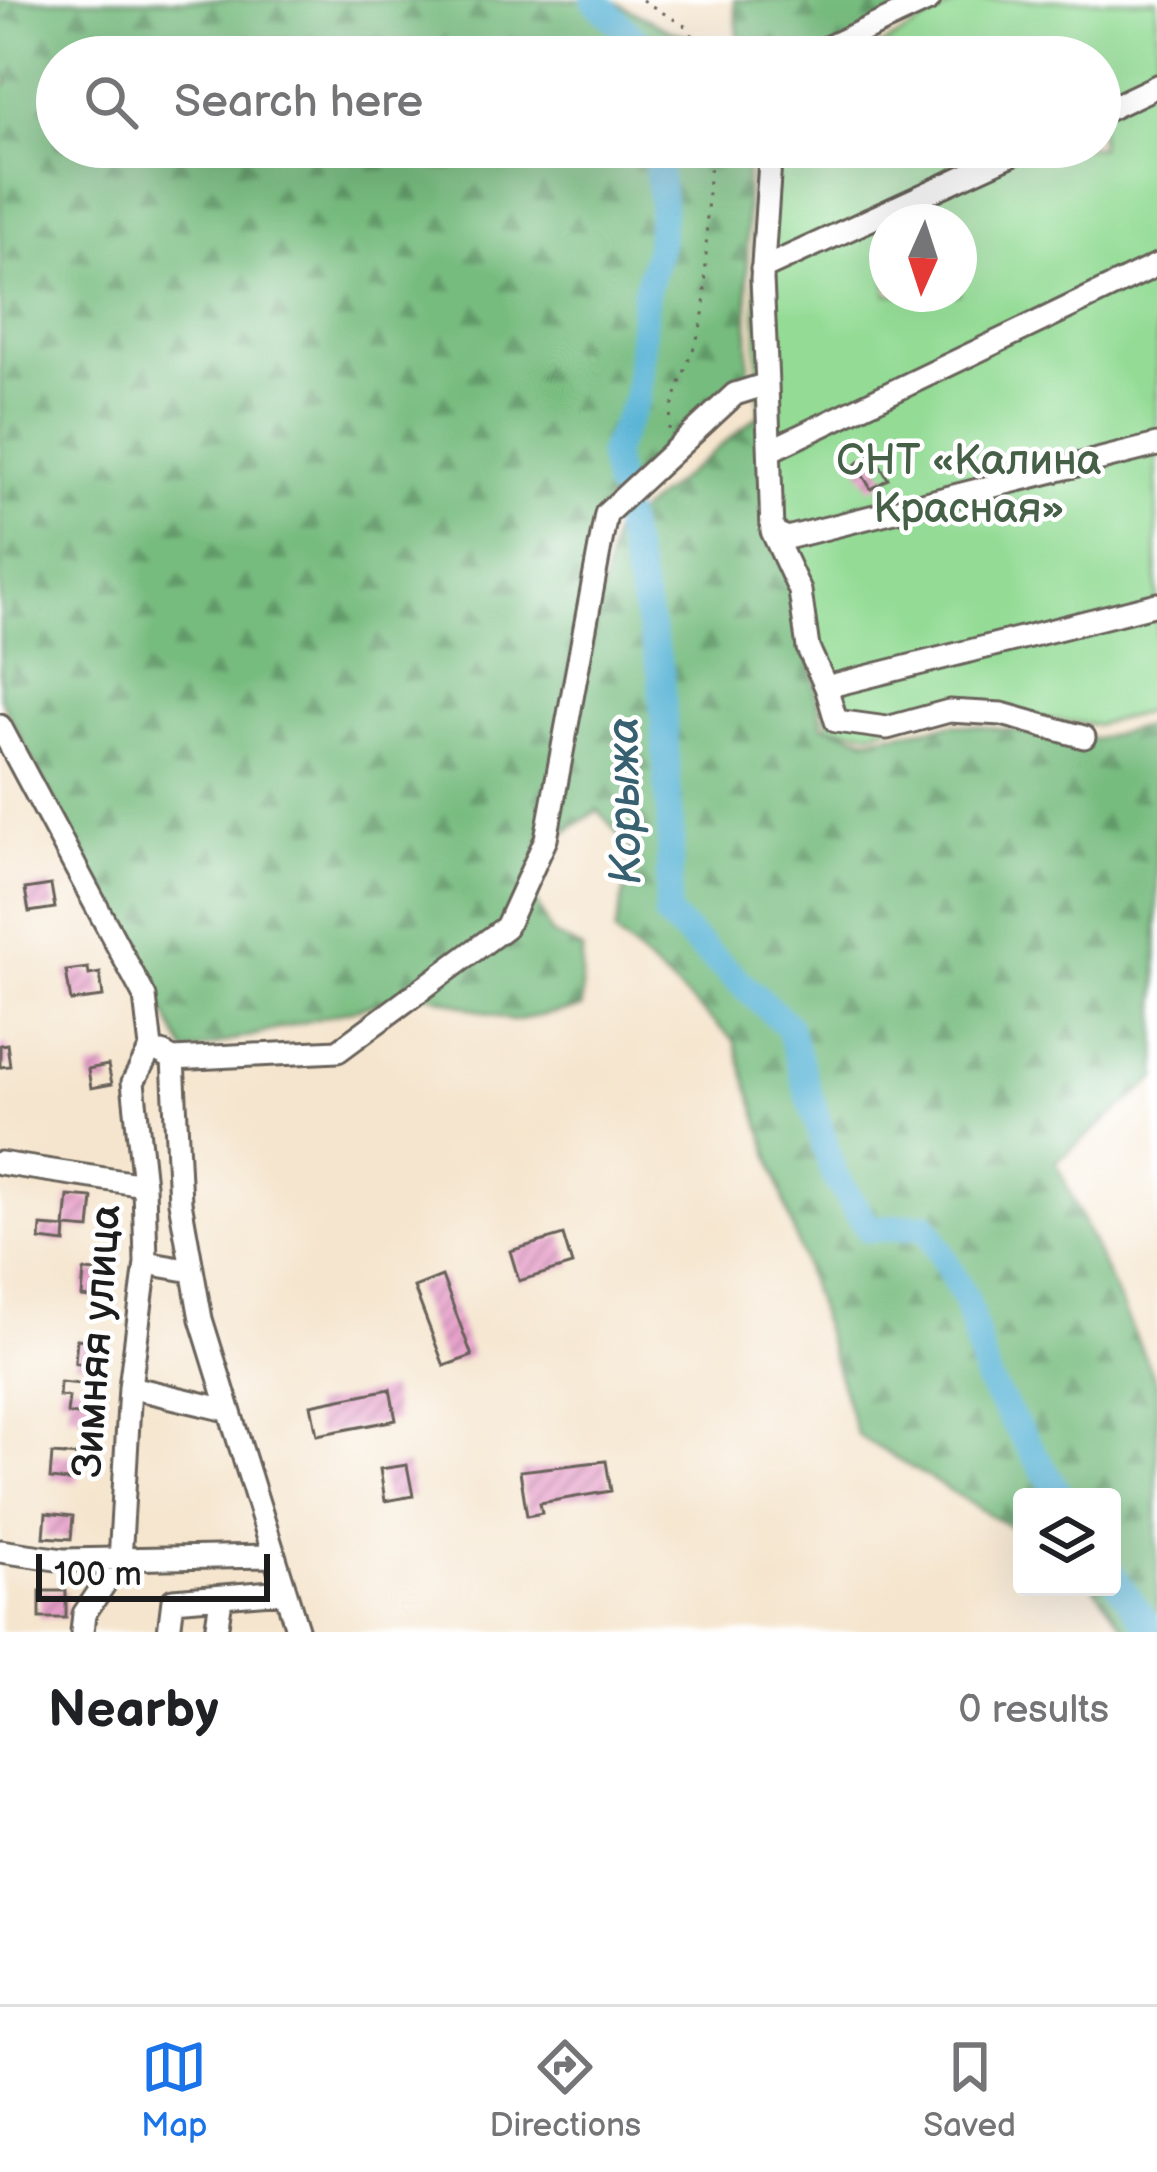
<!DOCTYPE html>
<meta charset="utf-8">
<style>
:root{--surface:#fff;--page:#f6f6f6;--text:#202124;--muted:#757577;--line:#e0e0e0;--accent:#1a73e8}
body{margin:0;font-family:"Balsamiq Sans",sans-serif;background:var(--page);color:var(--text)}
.controls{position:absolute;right:36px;bottom:36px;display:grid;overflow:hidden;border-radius:12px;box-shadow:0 12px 48px #0002}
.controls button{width:108px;height:108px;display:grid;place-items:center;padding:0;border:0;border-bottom:3px solid var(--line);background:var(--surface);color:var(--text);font:60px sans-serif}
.compass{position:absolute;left:869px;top:204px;width:108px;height:108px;border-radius:50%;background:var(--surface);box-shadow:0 12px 48px #0002;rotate:183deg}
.scale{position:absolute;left:36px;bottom:30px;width:234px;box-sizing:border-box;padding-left:12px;border:6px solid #1c1c1c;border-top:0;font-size:33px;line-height:42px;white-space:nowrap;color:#1c1c1c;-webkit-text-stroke:9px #fff;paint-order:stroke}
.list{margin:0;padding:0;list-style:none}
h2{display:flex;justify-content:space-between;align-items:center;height:156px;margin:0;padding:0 48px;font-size:51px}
h2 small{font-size:39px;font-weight:400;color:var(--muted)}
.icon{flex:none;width:66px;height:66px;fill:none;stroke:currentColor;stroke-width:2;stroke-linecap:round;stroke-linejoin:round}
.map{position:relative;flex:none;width:1157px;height:1632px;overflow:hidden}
.search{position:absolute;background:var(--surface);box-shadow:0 12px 48px #0002;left:36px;right:36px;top:36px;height:132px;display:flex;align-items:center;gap:30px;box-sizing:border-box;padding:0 42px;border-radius:66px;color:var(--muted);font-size:45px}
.sheet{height:372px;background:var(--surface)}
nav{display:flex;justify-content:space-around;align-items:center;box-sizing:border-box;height:168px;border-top:3px solid var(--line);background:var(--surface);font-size:33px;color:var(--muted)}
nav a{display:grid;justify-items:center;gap:6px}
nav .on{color:var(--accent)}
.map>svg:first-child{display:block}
</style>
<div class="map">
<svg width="1157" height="1632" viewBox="0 0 1157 1632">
<defs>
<pattern id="forest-firs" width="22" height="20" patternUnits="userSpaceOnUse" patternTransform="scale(3)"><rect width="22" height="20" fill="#77bc7f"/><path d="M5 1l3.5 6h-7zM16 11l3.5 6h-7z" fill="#619867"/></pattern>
<pattern id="building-hatch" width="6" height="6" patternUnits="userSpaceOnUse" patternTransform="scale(3)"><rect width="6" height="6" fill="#e69ec8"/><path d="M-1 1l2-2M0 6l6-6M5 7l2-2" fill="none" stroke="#ba80a2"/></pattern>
</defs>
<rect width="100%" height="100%" fill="#fff"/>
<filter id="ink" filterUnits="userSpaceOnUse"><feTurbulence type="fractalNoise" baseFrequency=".00833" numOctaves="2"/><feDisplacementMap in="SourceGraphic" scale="24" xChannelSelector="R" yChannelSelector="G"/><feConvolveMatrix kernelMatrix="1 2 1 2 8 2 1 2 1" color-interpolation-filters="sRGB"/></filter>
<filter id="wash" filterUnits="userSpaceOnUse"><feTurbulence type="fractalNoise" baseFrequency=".004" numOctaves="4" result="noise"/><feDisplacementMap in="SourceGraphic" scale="48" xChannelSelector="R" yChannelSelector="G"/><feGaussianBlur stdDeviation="2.7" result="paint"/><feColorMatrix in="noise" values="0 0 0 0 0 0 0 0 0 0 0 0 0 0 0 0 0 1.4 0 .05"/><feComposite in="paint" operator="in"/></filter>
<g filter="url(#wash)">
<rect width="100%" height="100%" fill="#f5e5ce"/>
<!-- forest -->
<path fill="url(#forest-firs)" stroke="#4a6c4e" stroke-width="3" d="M0,0H611L671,31L754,57H57V147H750L746,160L749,379L708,401L597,513L531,891L551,934L582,949V1008L512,1021L420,992L186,1053L0,698V87L8,83L0,68Z
M734,0H937C862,41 828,74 740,47Z
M759,415L823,725L867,738L955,724L1095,739L1157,723V1078L1056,1162L1157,1384V1632H1128L1094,1587H1112V1497H1022V1534L857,1435L734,1040L615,933L633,851L598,810L555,839L613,533Z"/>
<!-- green -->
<path fill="#94dc96" stroke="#587c59" stroke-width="3" fill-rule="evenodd" d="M963,0H1157V709L1097,725L946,707L871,732L829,726L759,415L752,162L756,147H1100V57H862ZM887,222H959V294H887Z"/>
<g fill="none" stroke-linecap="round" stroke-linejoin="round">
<!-- river -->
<path stroke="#58b4d6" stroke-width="27" d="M595,0L653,57
M617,486L611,454L637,398L645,295L658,249L662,205L658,169L664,147
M623,517L661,672L671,838L667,916L788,1026L834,1175L869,1229L926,1226L967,1302L988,1381L1061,1497
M1112,1574L1153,1632"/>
</g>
<g id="blocks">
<!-- building -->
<path fill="url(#building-hatch)" d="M873,454L888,479L871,489L856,464Z
M51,885L55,908L29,912L25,889Z
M88,968L89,975L100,973L103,997L71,1001L66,971Z
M7,1044L10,1066L0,1067V1045Z
M108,1065L112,1084L91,1088L88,1069Z
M68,1196L93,1198L90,1229L65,1227Z
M41,1226L66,1228L65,1243L40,1240Z
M563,1235L572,1265L519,1281L510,1251Z
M84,1271L109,1273L106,1300L82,1297Z
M442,1276L472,1356L444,1366L414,1287Z
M77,1339L102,1342L99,1365L75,1363Z
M60,1382L92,1385L89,1416L67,1414L69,1397L59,1396Z
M390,1389L396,1420L317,1435L311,1405Z
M52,1454L80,1456L78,1482L50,1479Z
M606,1461L611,1491L540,1503L542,1513L527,1516L520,1471Z
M407,1465L413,1496L385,1501L380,1469Z
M46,1513L73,1516L71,1539L44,1537Z
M40,1591H66V1618H40Z"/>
</g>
</g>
<g filter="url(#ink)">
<use href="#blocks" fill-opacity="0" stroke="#68625a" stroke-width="3"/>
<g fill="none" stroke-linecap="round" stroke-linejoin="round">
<defs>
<path id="minor" d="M807,57L929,0
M1100,113L1157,86
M762,269L1028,147
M767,384L762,279L771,147
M771,450L1157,265
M772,531L800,591L808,648L826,687L1157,604
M826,687L836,721L887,728L949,711L1002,714L1084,737
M0,726L145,997L151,1048L133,1082L144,1185L146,1263L130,1387L120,1561L84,1614L82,1632
M162,1053L173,1059L180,1202L201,1319L298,1632
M173,1059L338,1051L506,927L546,839L606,514L735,394L767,384L772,531L787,538L1157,445
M0,1163L144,1185
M146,1263L192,1271
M130,1387L227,1410
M0,1551L63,1560L272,1556
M169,1632L173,1600L284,1591
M216,1632L221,1599"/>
</defs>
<!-- minor casing -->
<use href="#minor" stroke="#68625a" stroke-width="27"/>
<!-- path -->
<path stroke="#68625a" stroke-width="3" stroke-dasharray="3 9" stroke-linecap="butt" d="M642,0L685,26L710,57
M669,430C671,386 700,351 704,306C708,252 704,201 713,147"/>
<!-- minor -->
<use href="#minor" stroke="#fff" stroke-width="21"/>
</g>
</g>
<g text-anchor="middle" stroke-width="9" stroke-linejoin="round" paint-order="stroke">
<!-- park labels -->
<g font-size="42" fill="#465f47" stroke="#fff">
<text x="969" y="474">СНТ «Калина<tspan x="969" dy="48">Красная»</tspan></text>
</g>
<!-- street labels -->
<g font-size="42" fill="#1c1c1c" stroke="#fff">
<text transform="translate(95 1341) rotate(-86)" y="15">Зимняя улица</text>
</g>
<!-- water labels -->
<g font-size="45" font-style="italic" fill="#376070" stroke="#fff">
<text transform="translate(623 801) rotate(-91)" y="16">Корыжа</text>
</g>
</g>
</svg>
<div class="controls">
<button><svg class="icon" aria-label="layers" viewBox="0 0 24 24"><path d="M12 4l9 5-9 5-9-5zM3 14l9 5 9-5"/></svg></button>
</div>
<svg class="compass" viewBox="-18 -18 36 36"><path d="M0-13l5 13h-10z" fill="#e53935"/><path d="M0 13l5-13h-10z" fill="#757577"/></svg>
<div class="scale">100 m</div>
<div class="search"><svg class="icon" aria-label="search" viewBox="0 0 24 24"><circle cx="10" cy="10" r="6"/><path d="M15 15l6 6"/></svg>Search here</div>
</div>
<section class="sheet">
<h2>Nearby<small>0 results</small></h2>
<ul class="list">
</ul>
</section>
<nav>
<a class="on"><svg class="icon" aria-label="map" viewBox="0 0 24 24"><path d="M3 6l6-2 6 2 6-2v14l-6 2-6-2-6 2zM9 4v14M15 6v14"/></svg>Map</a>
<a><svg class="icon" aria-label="directions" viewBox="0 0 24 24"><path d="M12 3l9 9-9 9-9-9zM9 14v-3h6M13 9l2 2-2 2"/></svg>Directions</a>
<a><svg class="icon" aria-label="saved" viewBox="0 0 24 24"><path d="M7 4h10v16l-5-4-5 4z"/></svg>Saved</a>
</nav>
